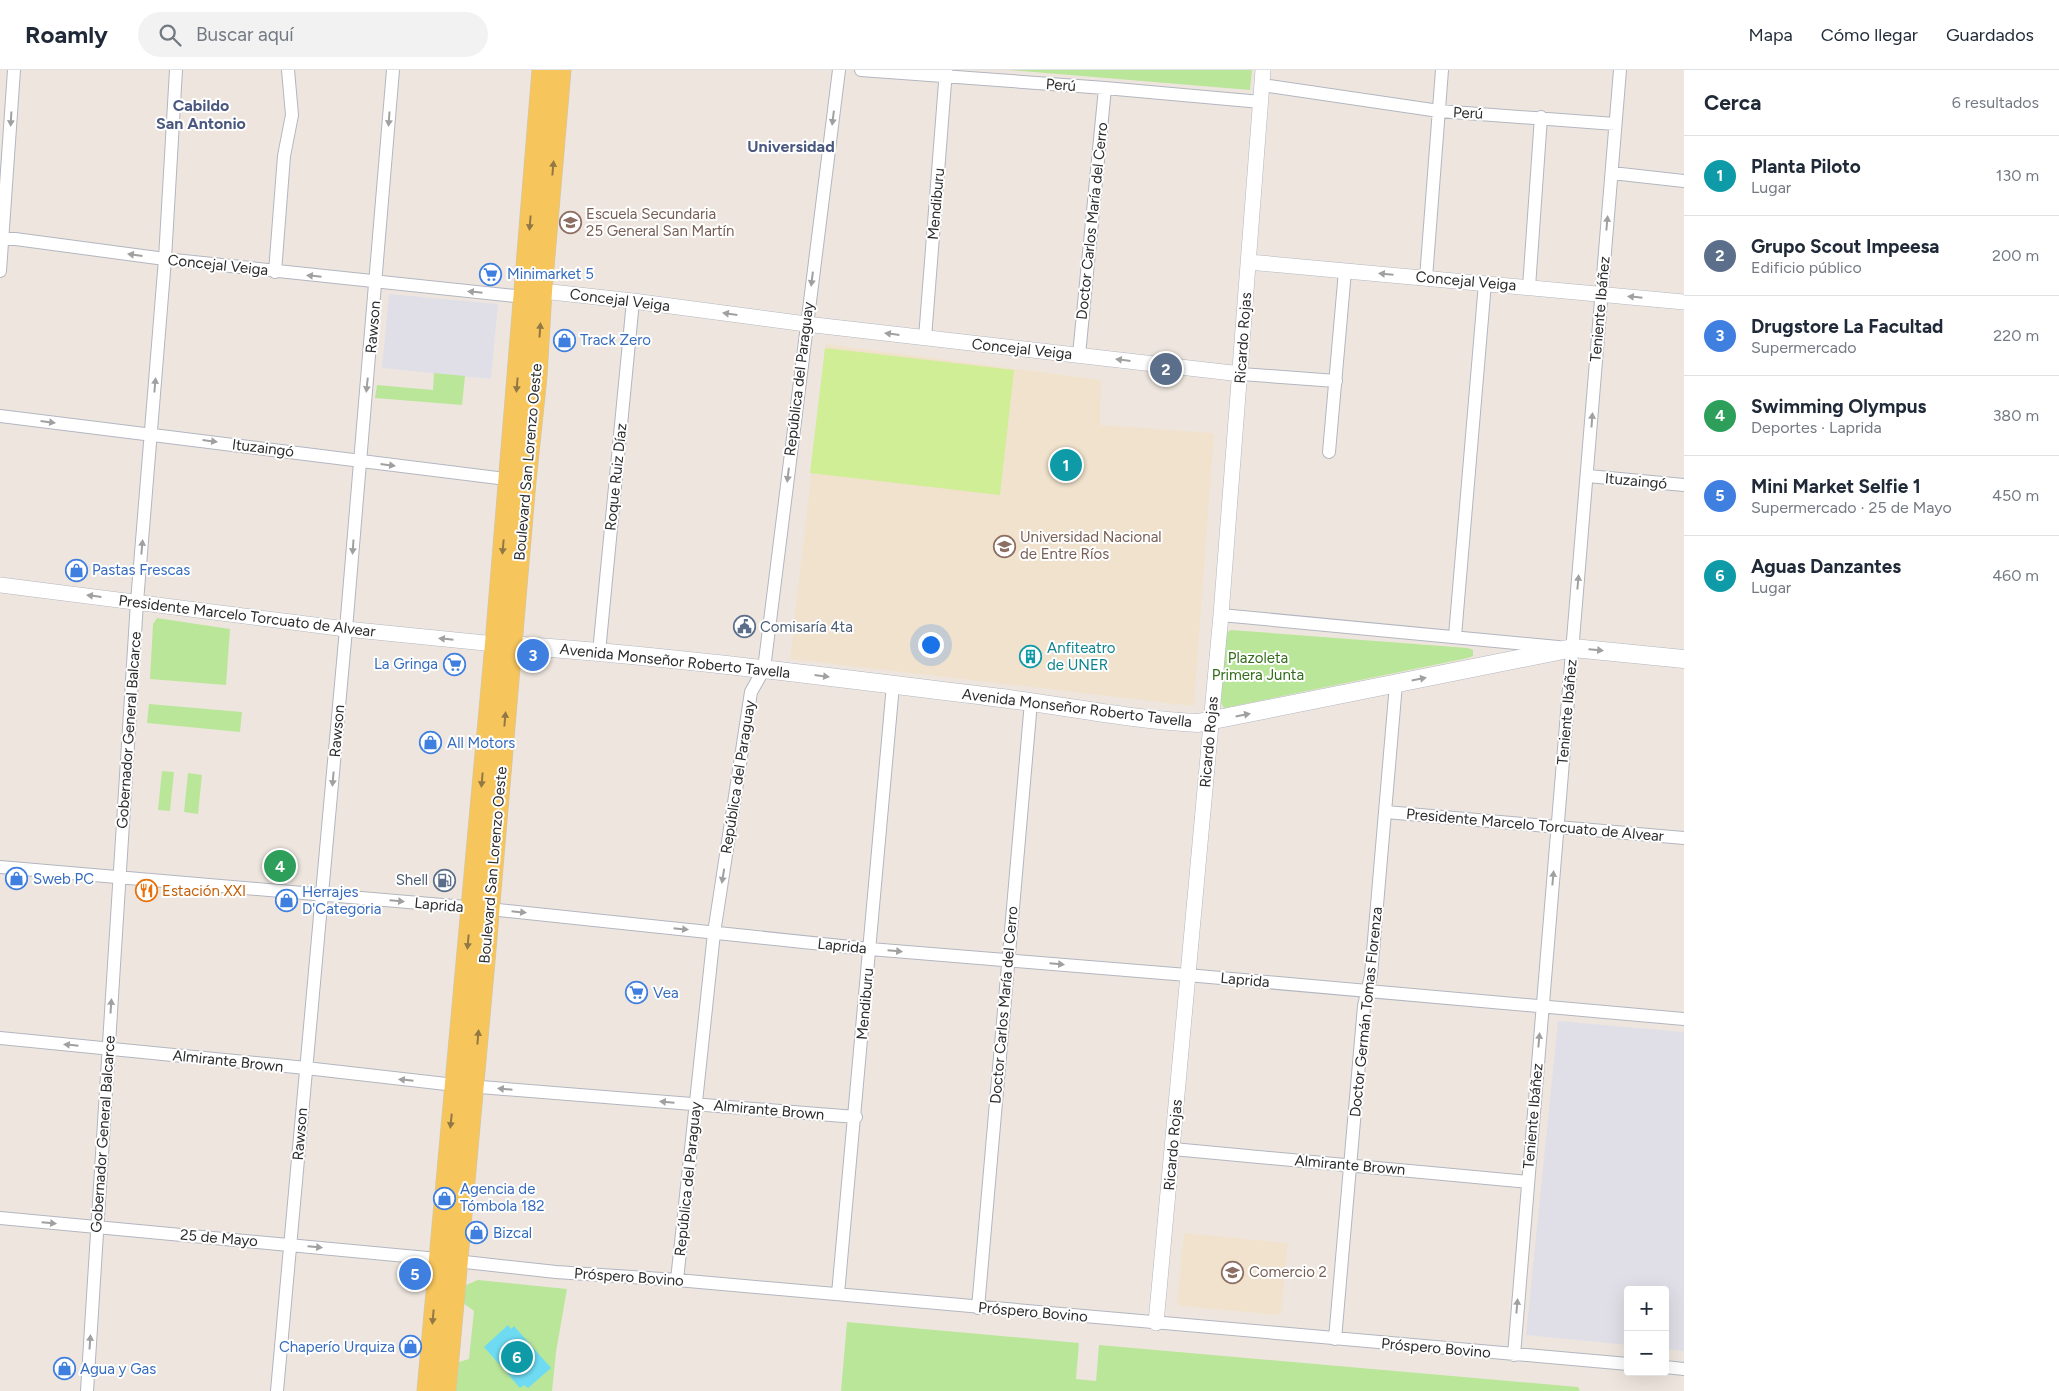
<!DOCTYPE html>
<html lang="es">
<meta charset="utf-8">
<style>
:root{--surface:#fff;--page:#f2f2f3;--text:#1f2937;--muted:#747a83;--line:#e0e1e3;--accent:#b45309}
body{margin:0;font-family:Figtree,sans-serif;background:var(--page);color:var(--text)}
.controls{position:absolute;right:15px;bottom:15px;display:grid;overflow:hidden;border-radius:5px;box-shadow:0 5px 20px #0002}
.controls button{width:45px;height:45px;display:grid;place-items:center;padding:0;border:0;border-bottom:1px solid var(--line);background:var(--surface);color:var(--text);font:25px sans-serif}
.you{position:absolute;left:930px;top:574px;width:18px;height:18px;margin:-12px;border:4px solid #fff;border-radius:50%;background:#1a73e8;box-shadow:0 0 0 8px #1a73e833}
.badge{display:grid;place-items:center;width:32px;height:32px;border-radius:50%;background:var(--accent);color:#fff;font-size:16px;font-weight:700}
.pin{position:absolute;translate:-50% -50%;border:2px solid #fff;box-shadow:0 1px 5px #0006}
.list{margin:0;padding:0;list-style:none}
h2{display:flex;justify-content:space-between;align-items:center;height:65px;margin:0;padding:0 20px;font-size:21px}
h2 small{font-size:16px;font-weight:400;color:var(--muted)}
.list li{display:grid;grid-template-columns:32px 1fr auto;gap:15px;align-items:center;box-sizing:border-box;height:80px;padding:0 20px;border-top:1px solid var(--line)}
.list b{display:block;font-size:19px;white-space:nowrap}
.list p{margin:0;font-size:16px;white-space:nowrap;color:var(--muted)}
.list em{font-size:16px;font-style:normal;color:var(--muted)}
.icon{flex:none;width:28px;height:28px;fill:none;stroke:currentColor;stroke-width:2;stroke-linecap:round;stroke-linejoin:round}
.map{position:relative;flex:none;width:1684px;height:1321px;overflow:hidden}
header{display:flex;align-items:center;gap:30px;box-sizing:border-box;height:70px;padding:0 25px;background:var(--surface);border-bottom:1px solid var(--line)}
header strong{font-size:24px}
nav{display:flex;gap:28px;margin-inline-start:auto;font-size:18px}
.search{width:350px;height:45px;background:var(--page);display:flex;align-items:center;gap:12px;box-sizing:border-box;padding:0 18px;border-radius:28px;color:var(--muted);font-size:19px}
main{display:flex}
aside{flex:1;background:var(--surface)}
.map>svg:first-child{display:block}
</style>
<header>
<strong>Roamly</strong>
<div class="search"><svg class="icon" aria-label="search" viewBox="0 0 24 24"><circle cx="10" cy="10" r="6"/><path d="M15 15l6 6"/></svg>Buscar aquí</div>
<nav><a>Mapa</a><a>Cómo llegar</a><a>Guardados</a></nav>
</header>
<main>
<div class="map">
<svg width="1684" height="1321" viewBox="0 0 1684 1321">
<rect width="100%" height="100%" fill="#eee6de"/>
<!-- industrial -->
<path fill="#e0dfe7" d="M389,224L498,234L491,309L382,298Z
M1558,951L1684,962V1281L1665,1279V1220H1628V1275L1526,1265Z"/>
<!-- education -->
<path fill="#f0e2cd" d="M826,274L1101,310L1100,355L1214,363L1194,636L790,589Z
M1184,1163L1288,1173L1281,1245L1180,1236L1177,1231Z"/>
<!-- green -->
<path fill="#bae699" d="M1009,0H1252L1250,20Z
M434,303L465,306L462,335L375,328L377,315L433,320Z
M157,548L230,559L226,615L150,609L153,554Z
M1231,560L1468,578L1473,580V586L1468,588L1224,638L1221,633L1226,563Z
M149,634L242,642L240,662L147,653Z
M162,701L174,702L170,741L158,740Z
M188,703L202,705L198,744L184,742Z
M478,1210L567,1219L556,1282L552,1321H456L459,1292L469,1289L474,1241L463,1233V1221L466,1215Z
M847,1252L1079,1273L1076,1309L1096,1311L1099,1275L1578,1317L1580,1321H841Z"/>
<!-- pitch -->
<path fill="#cfee95" d="M825,278L1014,300L1000,425L810,403Z"/>
<!-- water -->
<path fill="#6edbf3" d="M508,1255L511,1259L514,1256L551,1298L528,1318L524,1315L520,1318L484,1277Z"/>
<g fill="none" stroke-linecap="round" stroke-linejoin="round">
<defs>
<path id="minor" d="M861,0L1105,18L1261,32
M1262,15L1439,41L1615,54
M1612,103L1684,111
M0,167L165,189L524,227
M0,201L14,0
M275,202L284,86L292,45L288,0
M1426,208L1442,0
M1529,217L1541,47
M925,268L946,0
M1079,285L1105,18
M1241,304L1336,311
M0,346L514,410
M1329,382L1345,201
M1588,406L1684,415
M1221,545L1558,577
M1455,566L1485,213
M599,582L633,231
M1386,742L1684,768
M0,797L489,839L870,879L1187,905L1684,949
M0,968L306,998L455,1015L856,1047
M1173,1079L1528,1112
M0,1148L438,1189L556,1202L677,1210L1628,1294
M677,1210L714,863L751,622L764,599L839,0
M838,1224L893,615
M978,1238L1031,632
M1335,1269L1364,936L1371,905L1396,614
M1514,1285L1620,0
M1665,1297L1684,1299
M87,1321L137,532L165,189L176,0
M277,1321L346,559L393,0"/>
<path id="tertiary" d="M1249,192L1684,232
M532,224L542,221L633,231L806,254L1241,304
M0,515L346,559L495,574
M1156,1253L1221,545L1263,0"/>
<path id="secondary" d="M498,574C663,585 828,607 993,627C1061,635 1130,650 1198,653L1573,578L1684,589"/>
<path id="primary" d="M427,1321L495,574L542,0
M446,1321L485,891L526,411L537,307L542,221L561,0"/>
</defs>
<!-- minor casing -->
<use href="#minor" stroke="#b2b6c0" stroke-width="14"/>
<!-- tertiary casing -->
<use href="#tertiary" stroke="#b2b6c0" stroke-width="16"/>
<!-- secondary casing -->
<use href="#secondary" stroke="#b2b6c0" stroke-width="19"/>
<!-- primary casing -->
<use href="#primary" stroke="#c8c8c8" stroke-width="21"/>
<!-- minor -->
<use href="#minor" stroke="#fff" stroke-width="12"/>
<!-- tertiary -->
<use href="#tertiary" stroke="#fff" stroke-width="15"/>
<!-- secondary -->
<use href="#secondary" stroke="#fff" stroke-width="18"/>
<!-- primary -->
<use href="#primary" stroke="#f6c55c" stroke-width="20"/>
</g>
<!-- one-way arrows -->
<defs><path id="oneway-solid" d="M-6-.8H1V-3.2L6.5 0L1 3.2V.8H-6Z" transform="scale(1.25)"/></defs>
<g fill="#a0a0a0">
<use href="#oneway-solid" transform="translate(833 48) rotate(97)"/>
<use href="#oneway-solid" transform="translate(11 49) rotate(93)"/>
<use href="#oneway-solid" transform="translate(389 49) rotate(94)"/>
<use href="#oneway-solid" transform="translate(1607 153) rotate(-85)"/>
<use href="#oneway-solid" transform="translate(135 185) rotate(-172)"/>
<use href="#oneway-solid" transform="translate(1386 204) rotate(-175)"/>
<use href="#oneway-solid" transform="translate(314 206) rotate(-174)"/>
<use href="#oneway-solid" transform="translate(812 209) rotate(97)"/>
<use href="#oneway-solid" transform="translate(475 222) rotate(-174)"/>
<use href="#oneway-solid" transform="translate(1635 227) rotate(-174)"/>
<use href="#oneway-solid" transform="translate(730 244) rotate(-172)"/>
<use href="#oneway-solid" transform="translate(892 264) rotate(-173)"/>
<use href="#oneway-solid" transform="translate(1123 290) rotate(-173)"/>
<use href="#oneway-solid" transform="translate(155 315) rotate(-85)"/>
<use href="#oneway-solid" transform="translate(367 315) rotate(96)"/>
<use href="#oneway-solid" transform="translate(1592 350) rotate(-86)"/>
<use href="#oneway-solid" transform="translate(48 352) rotate(7)"/>
<use href="#oneway-solid" transform="translate(210 371) rotate(7)"/>
<use href="#oneway-solid" transform="translate(388 395) rotate(7)"/>
<use href="#oneway-solid" transform="translate(788 405) rotate(97)"/>
<use href="#oneway-solid" transform="translate(142 477) rotate(-85)"/>
<use href="#oneway-solid" transform="translate(353 477) rotate(94)"/>
<use href="#oneway-solid" transform="translate(1578 512) rotate(-85)"/>
<use href="#oneway-solid" transform="translate(94 526) rotate(-173)"/>
<use href="#oneway-solid" transform="translate(446 569) rotate(-174)"/>
<use href="#oneway-solid" transform="translate(1596 580) rotate(5)"/>
<use href="#oneway-solid" transform="translate(822 606) rotate(7)"/>
<use href="#oneway-solid" transform="translate(1419 609) rotate(-11)"/>
<use href="#oneway-solid" transform="translate(1243 645) rotate(-11)"/>
<use href="#oneway-solid" transform="translate(333 709) rotate(95)"/>
<use href="#oneway-solid" transform="translate(723 806) rotate(99)"/>
<use href="#oneway-solid" transform="translate(1553 808) rotate(-85)"/>
<use href="#oneway-solid" transform="translate(397 831) rotate(5)"/>
<use href="#oneway-solid" transform="translate(519 842) rotate(6)"/>
<use href="#oneway-solid" transform="translate(681 859) rotate(6)"/>
<use href="#oneway-solid" transform="translate(895 881) rotate(5)"/>
<use href="#oneway-solid" transform="translate(1057 894) rotate(5)"/>
<use href="#oneway-solid" transform="translate(111 936) rotate(-86)"/>
<use href="#oneway-solid" transform="translate(1539 970) rotate(-85)"/>
<use href="#oneway-solid" transform="translate(71 975) rotate(-174)"/>
<use href="#oneway-solid" transform="translate(406 1010) rotate(-174)"/>
<use href="#oneway-solid" transform="translate(505 1019) rotate(-175)"/>
<use href="#oneway-solid" transform="translate(667 1032) rotate(-175)"/>
<use href="#oneway-solid" transform="translate(49 1153) rotate(5)"/>
<use href="#oneway-solid" transform="translate(315 1177) rotate(5)"/>
<use href="#oneway-solid" transform="translate(1517 1236) rotate(-85)"/>
<use href="#oneway-solid" transform="translate(90 1272) rotate(-86)"/>
</g>
<g fill="#917844">
<use href="#oneway-solid" transform="translate(553 98) rotate(-85)"/>
<use href="#oneway-solid" transform="translate(530 153) rotate(95)"/>
<use href="#oneway-solid" transform="translate(540 260) rotate(-86)"/>
<use href="#oneway-solid" transform="translate(517 315) rotate(95)"/>
<use href="#oneway-solid" transform="translate(503 477) rotate(95)"/>
<use href="#oneway-solid" transform="translate(505 649) rotate(-85)"/>
<use href="#oneway-solid" transform="translate(482 710) rotate(95)"/>
<use href="#oneway-solid" transform="translate(468 872) rotate(95)"/>
<use href="#oneway-solid" transform="translate(478 967) rotate(-85)"/>
<use href="#oneway-solid" transform="translate(451 1051) rotate(96)"/>
<use href="#oneway-solid" transform="translate(433 1247) rotate(95)"/>
</g>
<!-- icons -->
<defs>
<symbol id="school-ring" viewBox="-11 -11 22 22"><circle r="9.5" fill="#fff" stroke="#8d6e63" stroke-width="1.5"/><path d="M0-5L7-2L0 1L-7-2ZM-4 1L0 2.5L4 1V4Q0 6-4 4Z" fill="#8d6e63"/></symbol>
<symbol id="supermarket-ring" viewBox="-11 -11 22 22"><circle r="9.5" fill="#fff" stroke="#3f7fe0" stroke-width="1.5"/><path d="M-6-5.5h2.5l.6 2H6L4.5 2H-2.5L-4.4-4H-6ZM-1.5 3.2a1.3 1.3 0 1 0 .1 0ZM3 3.2a1.3 1.3 0 1 0 .1 0Z" fill="#3f7fe0"/></symbol>
<symbol id="shop-ring" viewBox="-11 -11 22 22"><circle r="9.5" fill="#fff" stroke="#3f7fe0" stroke-width="1.5"/><path d="M-5-2.5h2.3a2.7 3.5 0 0 1 5.4 0H5L5.5 6h-11ZM-1.5-2.5h3a1.5 2.3 0 0 0-3 0Z" fill="#3f7fe0"/></symbol>
<symbol id="university-ring" viewBox="-11 -11 22 22"><circle r="9.5" fill="#fff" stroke="#8d6e63" stroke-width="1.5"/><path d="M0-5L7-2L0 1L-7-2ZM-4 1L0 2.5L4 1V4Q0 6-4 4Z" fill="#8d6e63"/></symbol>
<symbol id="civic-ring" viewBox="-11 -11 22 22"><circle r="9.5" fill="#fff" stroke="#5c6f8a" stroke-width="1.5"/><path d="M-.6-6.5H3V-4.5H.6V-3L4-1V1h2V6H-6V1h2V-1L-.6-3ZM-1.2 2.5V6h2.4V2.5Z" fill="#5c6f8a"/></symbol>
<symbol id="building-ring" viewBox="-11 -11 22 22"><circle r="9.5" fill="#fff" stroke="#0f9aa8" stroke-width="1.5"/><path d="M-4-6H4V6H1V3H-1V6H-4ZM-2.5-4.3h1.7v1.8h-1.7ZM.8-4.3h1.7v1.8H.8ZM-2.5-1h1.7V.8h-1.7ZM.8-1h1.7V.8H.8Z" fill="#0f9aa8"/></symbol>
<symbol id="fuel-ring" viewBox="-11 -11 22 22"><circle r="9.5" fill="#fff" stroke="#5c6f8a" stroke-width="1.5"/><path d="M-5.5-6h7V0h2V4h1.3V-2.5L3-4.5l.8-.8L6-3V5H2.5V1h-1V6h-7ZM-4.2-4.7v3.2H.2V-4.7Z" fill="#5c6f8a"/></symbol>
<symbol id="restaurant-ring" viewBox="-11 -11 22 22"><circle r="9.5" fill="#fff" stroke="#e8710a" stroke-width="1.5"/><path d="M-5-6h1v4h1v-4h1v4h1v-4h1v5L-1.5 .5V6h-2V.5L-5-1ZM5-6V6H3V1.5H1.5Q1.5-4 5-6Z" fill="#e8710a"/></symbol>
</defs>
<g fill-rule="evenodd">
<use href="#school-ring" x="558" y="140" width="25" height="25"/>
<use href="#supermarket-ring" x="478" y="192" width="25" height="25"/>
<use href="#shop-ring" x="552" y="258" width="25" height="25"/>
<use href="#university-ring" x="992" y="464" width="25" height="25"/>
<use href="#shop-ring" x="64" y="488" width="25" height="25"/>
<use href="#civic-ring" x="732" y="544" width="25" height="25"/>
<use href="#building-ring" x="1018" y="574" width="25" height="25"/>
<use href="#supermarket-ring" x="442" y="582" width="25" height="25"/>
<use href="#shop-ring" x="418" y="660" width="25" height="25"/>
<use href="#shop-ring" x="4" y="796" width="25" height="25"/>
<use href="#fuel-ring" x="432" y="798" width="25" height="25"/>
<use href="#restaurant-ring" x="134" y="808" width="25" height="25"/>
<use href="#shop-ring" x="274" y="818" width="25" height="25"/>
<use href="#supermarket-ring" x="624" y="910" width="25" height="25"/>
<use href="#shop-ring" x="432" y="1116" width="25" height="25"/>
<use href="#shop-ring" x="464" y="1150" width="25" height="25"/>
<use href="#school-ring" x="1220" y="1190" width="25" height="25"/>
<use href="#shop-ring" x="398" y="1264" width="25" height="25"/>
<use href="#shop-ring" x="52" y="1286" width="25" height="25"/>
</g>
<g text-anchor="middle" stroke-width="4" stroke-linejoin="round" paint-order="stroke">
<!-- street labels -->
<g font-size="15" fill="#2c2c2c" stroke="#fff">
<text transform="translate(1061 15) rotate(4)" y="5">Perú</text>
<text transform="translate(1468 43) rotate(3)" y="5">Perú</text>
<text transform="translate(936 134) rotate(-85)" y="5">Mendiburu</text>
<text transform="translate(1092 151) rotate(-84)" y="5">Doctor Carlos María del Cerro</text>
<text transform="translate(218 195) rotate(6)" y="5">Concejal Veiga</text>
<text transform="translate(1466 211) rotate(5)" y="5">Concejal Veiga</text>
<text transform="translate(620 230) rotate(7)" y="5">Concejal Veiga</text>
<text transform="translate(1600 239) rotate(-85)" y="5">Teniente Ibáñez</text>
<text transform="translate(373 257) rotate(-85)" y="5">Rawson</text>
<text transform="translate(1243 268) rotate(-86)" y="5">Ricardo Rojas</text>
<text transform="translate(1022 279) rotate(6)" y="5">Concejal Veiga</text>
<text transform="translate(799 309) rotate(-83)" y="5">República del Paraguay</text>
<text transform="translate(263 378) rotate(7)" y="5">Ituzaingó</text>
<text transform="translate(528 392) rotate(-85)" y="5">Boulevard San Lorenzo Oeste</text>
<text transform="translate(616 407) rotate(-84)" y="5">Roque Ruiz Díaz</text>
<text transform="translate(1636 411) rotate(5)" y="5">Ituzaingó</text>
<text transform="translate(247 546) rotate(7)" y="5">Presidente Marcelo Torcuato de Alvear</text>
<text transform="translate(675 591) rotate(6)" y="5">Avenida Monseñor Roberto Tavella</text>
<text transform="translate(1077 638) rotate(7)" y="5">Avenida Monseñor Roberto Tavella</text>
<text transform="translate(1567 642) rotate(-85)" y="5">Teniente Ibáñez</text>
<text transform="translate(129 660) rotate(-86)" y="5">Gobernador General Balcarce</text>
<text transform="translate(337 661) rotate(-85)" y="5">Rawson</text>
<text transform="translate(1209 672) rotate(-85)" y="5">Ricardo Rojas</text>
<text transform="translate(738 707) rotate(-81)" y="5">República del Paraguay</text>
<text transform="translate(1535 755) rotate(5)" y="5">Presidente Marcelo Torcuato de Alvear</text>
<text transform="translate(493 795) rotate(-85)" y="5">Boulevard San Lorenzo Oeste</text>
<text transform="translate(439 835) rotate(5)" y="5">Laprida</text>
<text transform="translate(842 876) rotate(6)" y="5">Laprida</text>
<text transform="translate(1245 910) rotate(5)" y="5">Laprida</text>
<text transform="translate(865 934) rotate(-85)" y="5">Mendiburu</text>
<text transform="translate(1004 935) rotate(-85)" y="5">Doctor Carlos María del Cerro</text>
<text transform="translate(1366 942) rotate(-84)" y="5">Doctor Germán Tomas Florenza</text>
<text transform="translate(228 991) rotate(6)" y="5">Almirante Brown</text>
<text transform="translate(769 1040) rotate(5)" y="5">Almirante Brown</text>
<text transform="translate(1533 1046) rotate(-85)" y="5">Teniente Ibáñez</text>
<text transform="translate(103 1064) rotate(-86)" y="5">Gobernador General Balcarce</text>
<text transform="translate(300 1064) rotate(-85)" y="5">Rawson</text>
<text transform="translate(1173 1075) rotate(-85)" y="5">Ricardo Rojas</text>
<text transform="translate(1350 1095) rotate(5)" y="5">Almirante Brown</text>
<text transform="translate(688 1109) rotate(-84)" y="5">República del Paraguay</text>
<text transform="translate(219 1168) rotate(5)" y="5">25 de Mayo</text>
<text transform="translate(629 1207) rotate(4)" y="5">Próspero Bovino</text>
<text transform="translate(1033 1242) rotate(5)" y="5">Próspero Bovino</text>
<text transform="translate(1436 1278) rotate(5)" y="5">Próspero Bovino</text>
</g>
<!-- education labels -->
<g font-size="15" fill="#785e54" stroke="#fff" text-anchor="start">
<text x="586" y="149">Escuela Secundaria<tspan x="586" dy="17">25 General San Martín</tspan></text>
<text x="1020" y="472">Universidad Nacional<tspan x="1020" dy="17">de Entre Ríos</tspan></text>
<text x="1249" y="1207">Comercio 2</text>
</g>
<!-- shop labels -->
<g font-size="15" fill="#366cbe" stroke="#fff" text-anchor="start">
<text x="507" y="209">Minimarket 5</text>
<text x="580" y="275">Track Zero</text>
<text x="92" y="505">Pastas Frescas</text>
<text x="438" y="599" text-anchor="end">La Gringa</text>
<text x="447" y="678">All Motors</text>
<text x="33" y="814">Sweb PC</text>
<text x="302" y="827">Herrajes<tspan x="302" dy="17">D'Categoria</tspan></text>
<text x="653" y="928">Vea</text>
<text x="460" y="1124">Agencia de<tspan x="460" dy="17">Tómbola 182</tspan></text>
<text x="493" y="1168">Bizcal</text>
<text x="395" y="1282" text-anchor="end">Chaperío Urquiza</text>
<text x="80" y="1304">Agua y Gas</text>
</g>
<!-- service labels -->
<g font-size="15" fill="#4e5e75" stroke="#fff" text-anchor="start">
<text x="760" y="562">Comisaría 4ta</text>
<text x="428" y="815" text-anchor="end">Shell</text>
</g>
<!-- culture labels -->
<g font-size="15" fill="#0d838f" stroke="#fff" text-anchor="start">
<text x="1047" y="583">Anfiteatro<tspan x="1047" dy="17">de UNER</tspan></text>
</g>
<!-- park labels -->
<g font-size="15" fill="#316d18" stroke="#fff">
<text x="1258" y="593">Plazoleta<tspan x="1258" dy="17">Primera Junta</tspan></text>
</g>
<!-- food labels -->
<g font-size="15" fill="#c56008" stroke="#fff" text-anchor="start">
<text x="162" y="826">Estación XXI</text>
</g>
<!-- neighbourhood labels -->
<g font-size="16" font-weight="bold" fill="#4a587f" stroke="#fff">
<text x="201" y="41">Cabildo<tspan x="201" dy="18">San Antonio</tspan></text>
<text x="791" y="82">Universidad</text>
</g>
</g>
</svg>
<div class="controls">
<button>+</button>
<button>−</button>
</div>
<div class="you"></div>
<div class="pin badge" style="left:1066px;top:395px;background:#0f9aa8">1</div>
<div class="pin badge" style="left:1166px;top:299px;background:#5c6f8a">2</div>
<div class="pin badge" style="left:533px;top:585px;background:#3f7fe0">3</div>
<div class="pin badge" style="left:280px;top:796px;background:#2e9e5b">4</div>
<div class="pin badge" style="left:415px;top:1204px;background:#3f7fe0">5</div>
<div class="pin badge" style="left:517px;top:1287px;background:#0f9aa8">6</div>
</div>
<aside>
<h2>Cerca<small>6 resultados</small></h2>
<ul class="list">
<li><span class="badge" style="background:#0f9aa8">1</span><div><b>Planta Piloto</b><p>Lugar</p></div><em>130 m</em></li>
<li><span class="badge" style="background:#5c6f8a">2</span><div><b>Grupo Scout Impeesa</b><p>Edificio público</p></div><em>200 m</em></li>
<li><span class="badge" style="background:#3f7fe0">3</span><div><b>Drugstore La Facultad</b><p>Supermercado</p></div><em>220 m</em></li>
<li><span class="badge" style="background:#2e9e5b">4</span><div><b>Swimming Olympus</b><p>Deportes · Laprida</p></div><em>380 m</em></li>
<li><span class="badge" style="background:#3f7fe0">5</span><div><b>Mini Market Selfie 1</b><p>Supermercado · 25 de Mayo</p></div><em>450 m</em></li>
<li><span class="badge" style="background:#0f9aa8">6</span><div><b>Aguas Danzantes</b><p>Lugar</p></div><em>460 m</em></li>
</ul>
</aside>
</main>
